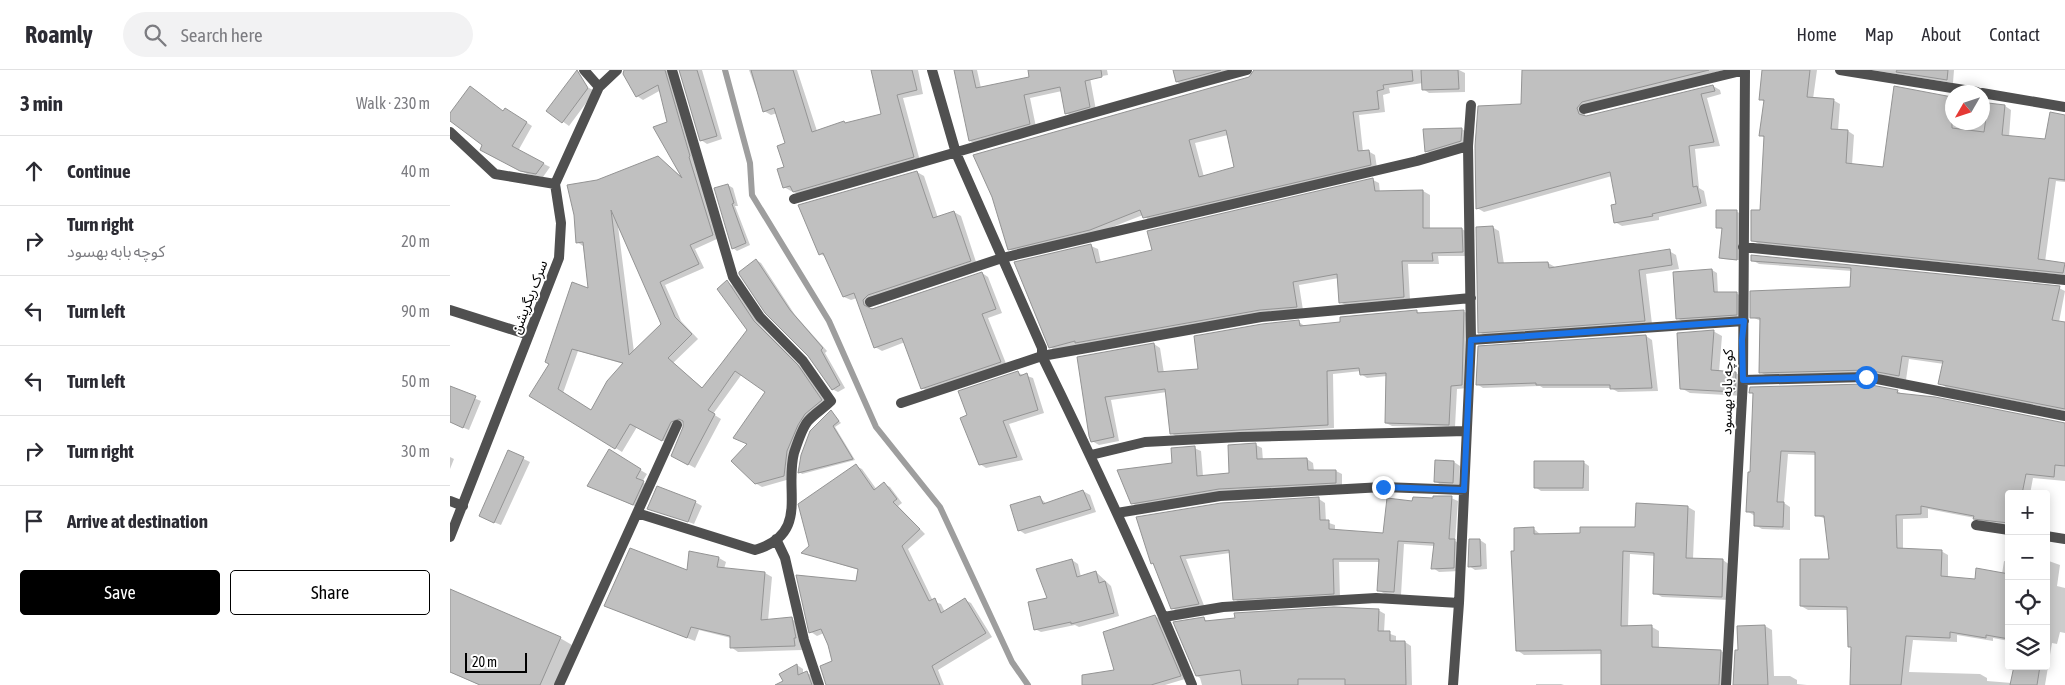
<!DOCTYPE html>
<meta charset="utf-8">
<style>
:root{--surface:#fff;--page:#f2f2f3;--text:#2b2b33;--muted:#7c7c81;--line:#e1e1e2;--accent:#000}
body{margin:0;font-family:"Asap Condensed","Noto Sans Arabic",sans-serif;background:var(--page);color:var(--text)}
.controls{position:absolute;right:15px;bottom:15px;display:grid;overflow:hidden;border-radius:5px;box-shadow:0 2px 12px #0003}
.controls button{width:45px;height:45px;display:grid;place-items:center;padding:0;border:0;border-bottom:1px solid var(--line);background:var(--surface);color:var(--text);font:25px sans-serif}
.compass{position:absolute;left:1495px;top:15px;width:45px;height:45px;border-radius:50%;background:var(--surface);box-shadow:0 2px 12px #0003;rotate:231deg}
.scale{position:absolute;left:15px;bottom:12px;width:62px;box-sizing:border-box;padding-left:5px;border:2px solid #000;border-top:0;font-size:14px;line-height:18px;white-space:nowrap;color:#000;-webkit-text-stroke:4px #fff;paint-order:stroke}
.stop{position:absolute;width:15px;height:15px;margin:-11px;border:4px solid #1a73e8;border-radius:50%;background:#fff}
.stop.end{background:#1a73e8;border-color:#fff;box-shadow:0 1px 5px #0008}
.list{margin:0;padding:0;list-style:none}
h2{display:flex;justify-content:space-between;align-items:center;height:65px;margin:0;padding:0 20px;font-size:21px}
h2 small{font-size:16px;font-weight:400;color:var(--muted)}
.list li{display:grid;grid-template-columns:32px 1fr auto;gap:15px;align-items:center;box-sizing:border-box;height:70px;padding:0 20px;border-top:1px solid var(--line)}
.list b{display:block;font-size:19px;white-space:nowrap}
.list p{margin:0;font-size:16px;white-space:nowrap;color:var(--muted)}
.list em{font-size:16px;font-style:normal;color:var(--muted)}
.actions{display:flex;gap:10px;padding:15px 20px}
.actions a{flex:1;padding:11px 0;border:1px solid var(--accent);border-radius:5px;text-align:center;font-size:18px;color:var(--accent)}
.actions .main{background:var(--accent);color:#fff}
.icon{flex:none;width:28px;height:28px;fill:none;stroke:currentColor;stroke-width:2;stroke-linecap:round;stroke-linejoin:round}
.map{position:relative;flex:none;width:1615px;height:615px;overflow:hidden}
header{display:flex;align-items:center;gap:30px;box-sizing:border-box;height:70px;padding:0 25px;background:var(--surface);border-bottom:1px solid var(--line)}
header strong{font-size:24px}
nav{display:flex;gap:28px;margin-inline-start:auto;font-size:18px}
.search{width:350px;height:45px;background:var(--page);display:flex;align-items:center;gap:12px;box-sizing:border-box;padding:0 18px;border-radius:28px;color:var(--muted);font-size:19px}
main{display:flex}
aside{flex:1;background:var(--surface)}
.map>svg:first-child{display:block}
</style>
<header>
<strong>Roamly</strong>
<div class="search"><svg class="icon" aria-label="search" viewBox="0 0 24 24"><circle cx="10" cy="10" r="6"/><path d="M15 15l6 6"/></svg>Search here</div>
<nav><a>Home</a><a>Map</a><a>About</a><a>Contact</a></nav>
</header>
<main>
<aside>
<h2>3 min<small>Walk · 230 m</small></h2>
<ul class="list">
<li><svg class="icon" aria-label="ahead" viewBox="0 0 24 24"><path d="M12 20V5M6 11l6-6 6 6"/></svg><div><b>Continue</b></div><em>40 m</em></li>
<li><svg class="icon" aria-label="right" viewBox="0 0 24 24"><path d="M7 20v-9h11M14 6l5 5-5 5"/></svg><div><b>Turn right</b><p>کوچه بابه بهسود</p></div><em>20 m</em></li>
<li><svg class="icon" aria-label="left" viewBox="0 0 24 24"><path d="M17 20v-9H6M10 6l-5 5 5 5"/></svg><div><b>Turn left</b></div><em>90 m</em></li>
<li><svg class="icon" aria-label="left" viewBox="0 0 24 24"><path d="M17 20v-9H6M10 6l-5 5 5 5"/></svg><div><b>Turn left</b></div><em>50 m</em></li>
<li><svg class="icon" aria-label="right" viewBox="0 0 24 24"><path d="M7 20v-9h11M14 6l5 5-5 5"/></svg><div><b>Turn right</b></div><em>30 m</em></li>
<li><svg class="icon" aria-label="arrive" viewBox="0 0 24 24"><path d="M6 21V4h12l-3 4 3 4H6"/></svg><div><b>Arrive at destination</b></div></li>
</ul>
<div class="actions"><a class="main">Save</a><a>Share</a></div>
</aside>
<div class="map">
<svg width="1615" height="615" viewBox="0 0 1615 615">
<rect width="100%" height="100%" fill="#fff"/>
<!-- shadow -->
<path fill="#0003" fill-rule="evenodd" d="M198,0H223L269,168L245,179L254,198L215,215L231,251L248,269L223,293L254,319L299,260L277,212L283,216L311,256L354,300L377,334L354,358L340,409L312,417L305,413L299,374L316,322L292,304L263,344L271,349L245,398L222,385L235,358L234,352L227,355L219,374L187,357L172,382L81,325L101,294L139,220L133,176L127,172L147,111L208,87L233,108L211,20L193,30L187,26ZM168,156L212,254L184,282ZM128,281L174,294L142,341L113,323Z
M230,0H252L272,69L257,74L251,70Z
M299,0H347L367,61L433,45L422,0H468L473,24L453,28L470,91L351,125L341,121L334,117L337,74L327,43L321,45L314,41Z
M505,0H527L531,18L581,8L579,0H657L658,5L640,8L646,40L622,46L616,43L612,21L580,28L586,57L526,74L520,71Z
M725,0H789L733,15L727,12Z
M804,0H1009L1015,3V22L979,23L973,19V13L939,18L940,23L933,25L935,42L909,45L913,82L918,81L925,85L927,98L700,151L693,145L647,163L565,182L559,179L803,6ZM778,65L786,98L754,107L745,73Z
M1074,0H1274L1135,38V47L1263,16L1270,20L1271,24L1257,28L1270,76L1245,79L1249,118L1254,121L1257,136L1209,147V150L1172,156L1165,152L1168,136L1162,106L1034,142L1027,138L1072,35Z
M1313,0H1367L1363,29L1383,30L1390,34L1388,61H1398L1404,65L1402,95L1434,99L1446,17L1502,28V52H1532V34L1555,36L1561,40L1559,67L1596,71L1615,45V112L1606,111L1595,192L1615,195V205L1309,174L1302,170L1311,142L1315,68L1310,65L1315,32L1310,29Z
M1422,0H1504L1503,13Z
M139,18L145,21L119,56L98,41L123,21Z
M54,42L62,43L82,56L68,81L100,97L93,107L77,104L38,83L33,74L0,49V45Z
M1012,59L1018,63V74L982,84L976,81L975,60Z
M467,102L474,106L488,148L504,142L511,146L527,195L420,234V239L532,203L538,207L552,243L538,248L557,296L479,322L472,318L455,272L432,281L425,277L407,228L401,230L394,227L376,187L370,184Z
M923,110L929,113L930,123L973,121L980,125V159H1012L1019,163V186H988L989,194H958L960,230L897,236L890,232L889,208L849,215L853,240L606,281L600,277L641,176L648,179L651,193L704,181Z
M278,115L283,118L288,136H285L300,175L287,181L283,178Z
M1287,142L1290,143L1289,190L1273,189L1271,188L1273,159L1268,158Z
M1042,157L1049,161L1054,194L1098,193L1105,197L1219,181L1226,185L1229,199L1196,204L1202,254L1036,266L1029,262Z
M1302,186L1609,218L1615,221L1609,252L1615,253V341L1497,318L1490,313L1494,294L1459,289L1456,310L1425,304L1317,306L1310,302L1311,251L1302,247L1402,219V201L1309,194L1302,190Z
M306,190L311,193L345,245L377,281L375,283L395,318L388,322L382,319Z
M1262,200L1267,203L1268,224L1286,223L1291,226V247L1232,251L1227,248Z
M966,241L971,244L1013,241L1020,245L1018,318L1007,319L1005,357L942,356L936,353L937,306L917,308L911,304V301L883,304L884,358L727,367L721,363L717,322L661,330L669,371L649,375L642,371L635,341L704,274L710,278L714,303L749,300L849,252L856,257Z
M1263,261L1272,266L1269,302L1286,303L1294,308V326L1240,323L1231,318Z
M1196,266L1202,270L1208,321L1168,322L1161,318H1093L1090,316L1033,318L1027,314L1029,278Z
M568,303L583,308L594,343L559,354L573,390L536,398L530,394L518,346Z
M0,318L31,331L19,360L0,352Z
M1447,321L1454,325L1615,353V411L1583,408L1580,424H1559V455L1532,452L1525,448L1478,439V448L1453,449V480L1491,481L1498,485V508L1526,511L1552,504L1554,491L1559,492V571L1543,568V571L1507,565V572L1463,570L1459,602L1530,604L1537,608V611L1562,613L1565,596H1596V490L1610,495L1607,516L1615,518V563L1610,562L1607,574L1602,573L1595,615H1401L1402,577L1399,540H1358L1351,536L1381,490L1376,449L1366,445L1367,385L1338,384L1334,433L1340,437V460L1312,459L1305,455V446L1297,441L1301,403L1304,324L1300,322Z
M381,342L391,353L385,357L405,390L352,404L350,402Z
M806,375L812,378L813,391L857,389L863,393L864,401H886L892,404V416L688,437L682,433L744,378L751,381L753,406L780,404L779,376Z
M159,381L197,404L192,412L200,416L189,438L145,419Z
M59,382L80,392L51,455L36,449Z
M0,387L4,389L0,399Z
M986,392H1004L1010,396L1009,416L991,415L985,411Z
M1133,392L1139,396V421H1091L1085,417Z
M406,396L412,399L427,420L434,414L440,417L452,433L448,436L475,464L458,479L483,531L491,534L495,542L515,530L521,533L542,567L488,600L494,615H376L383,592L374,563L367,566L361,562L407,512L409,500L353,483L361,476Z
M633,421L640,425L646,442L575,464L569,460L590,428L597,434Z
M964,428H1001L1008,431L1005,471L1011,474L1010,501L989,502L983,498L985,476L954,474L951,525L935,524L928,520L930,492H889L890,527L791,533L784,529L780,483L736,489L755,538L729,542L722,538L705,495L702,493L869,429L875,433L876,452L885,455V461L934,464L963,432Z
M245,432L252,436L244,454L198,438Z
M1238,437L1245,441L1243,489L1273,490L1280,495L1279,530L1212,527L1205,523L1206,486L1180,484L1178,557H1202L1209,561V579L1271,581L1278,585L1276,615H1152V584L1074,585L1067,580L1065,482L1084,459L1091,465H1131L1186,459Z
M1030,470L1036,474L1037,499L1025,500L1019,496Z
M269,488L276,492L274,499L315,503L322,507L318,551L341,549L349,553L352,580L288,582L281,577V568L249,560L245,571L155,536Z
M622,490L628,494L631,507L646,502L661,516L669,546L629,557L625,555L591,562L585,559L599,529Z
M0,529L110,568L122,575L105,615H29L0,602Z
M928,540L935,544L934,562L946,566V572H955L961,576L962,615H752L750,608L747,606L754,549L759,552Z
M705,546L710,549L735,609L715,615H635L665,601Z
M1315,556L1322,560L1324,606H1340L1347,610V614L1357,615H1284L1290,582L1289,557Z
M347,595L353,599V604L357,603L363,606L367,615H337Z
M1086,614H1111L1114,615H1086Z"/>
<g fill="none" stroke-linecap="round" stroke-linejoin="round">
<!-- stream -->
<path stroke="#9e9e9e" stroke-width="6" d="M275,0L300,93L302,125L379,251L426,357L490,437L562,592L578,615"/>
</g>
<!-- building -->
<path fill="#c0c0c0" stroke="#949494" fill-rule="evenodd" d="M127,0L138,18L112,53L96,41Z
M174,0H215L240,86L239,87L263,165L240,175L249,194L210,212L225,247L242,264L218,288L252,318L271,294L297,260L267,219L277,210L304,251L348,295L372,330L355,344L348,355L337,381L334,406L305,414L281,391L297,374L283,368L315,322L285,301L258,340L265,344L238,395L221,386L233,357V351L229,349L221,352L212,371L180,354L165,379L79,326L99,294L95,292L122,212L138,218L133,172L126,173L124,145L117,115L147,110L208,86L232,108L203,57L217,52L208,15L186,27L173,4ZM161,140L211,254L179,285ZM122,279L173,293L157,311L141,340L108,319Z
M229,0H247L267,66L250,71Z
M301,0H343L362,62L394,51L395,53L431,44L421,0H462L467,20L447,25L464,87L343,122L340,116L333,118L327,99L334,97L327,76L335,73L324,38L313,42Z
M504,0H522L526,18L579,7L578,0H651L652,7L635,11L640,37L615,44L610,17L574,25L580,54L519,71Z
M723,0H771L726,12Z
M804,0H962L963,11L933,15L934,19L927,21L929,39L903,42L908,81L919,80L921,95L693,148L690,140L640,160L558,180L542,127L523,85L799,7ZM776,60L784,97L749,107L739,70Z
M971,0H1008L1009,19L972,20Z
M1072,0H1259L1132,32L1127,38L1129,44L1136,46L1263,15L1265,21L1251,24L1264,72L1239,76L1243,117L1247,116L1251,133L1202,144L1203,146L1164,153L1161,135L1166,134L1160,102L1026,139L1025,76L1028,36L1071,34Z
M1312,0H1360L1357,27L1384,29L1381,59L1398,60L1396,93L1433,97L1444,16L1502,27V58L1534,62L1538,33L1555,35L1552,65L1595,69L1600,42L1615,45V110L1599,108L1588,189L1615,193L1613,203L1301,171V140H1310L1314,66H1309L1314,30H1309Z
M1447,0H1498L1497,10L1446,2Z
M20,16L53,41L55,38L77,52L62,76L94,93L86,104L70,101L30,80L32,75L0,51V43Z
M1012,58L1011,71L975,82L973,59Z
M467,101L483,148L504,141L521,191L418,225L413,230L414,235L422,239L532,202L546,239L532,244L551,292L471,319L452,268L424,278L404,223L393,227L373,183L369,185L348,135Z
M923,108L925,121L973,120V158H1012L1013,182L982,183L983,191H952L954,227L889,233L887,204L843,212L847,237L810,240L625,273V271L599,278L564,192L641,174L646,193L702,180L697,161Z
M278,114L284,133L282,134L296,173L282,179L264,118Z
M1266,140H1287V190L1269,188L1272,158H1266Z
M1043,156L1048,193L1098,192L1099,198L1220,179L1222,195L1189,200L1195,251L1028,263L1026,157Z
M1301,185L1610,216L1602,250L1615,252V339L1488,314L1493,291L1452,286L1449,306L1417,300L1309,303L1310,248H1300V221L1400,217L1401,198L1301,191Z
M306,189L340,240L373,278L371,280L390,315L382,320L358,286L315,243L289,204V202Z
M1262,199L1264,222H1287V245L1226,249L1223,202Z
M967,240V243L1014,240L1012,315L1001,316L999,355L935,353L936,303L910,305L909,298L877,301L878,355L720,364L715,319L655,327L664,367L641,372L639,366L627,287L704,273L708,302L748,299L744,266L812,254L849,250L850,256L890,252V247Z
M1264,260L1261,300L1286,302L1285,322L1230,319L1227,263Z
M1196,265L1202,318L1160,319V315H1086V313L1026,315L1028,276Z
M568,301L570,306L577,303L588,340L553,351L567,387L529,395L510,348L517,345L508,321Z
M1416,314L1448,320L1447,323L1485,327L1615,353V396L1605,395L1604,407L1576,404L1572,424H1559V453L1523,449L1524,446L1471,436V444L1446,445L1447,478L1492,480L1491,506L1525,509L1526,498L1559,504V569L1536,565V568L1500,562V568L1456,566L1451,615H1400L1401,577H1398L1397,537L1350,536V489H1379L1374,446H1365V382L1331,381L1327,432H1334L1333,457L1304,456V442H1296L1298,402H1300L1303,323H1299L1300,317Z
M0,316L26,326L13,358L0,352Z
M381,340L389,351L383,356L403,389L348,403L351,385L360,361Z
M806,373L807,389L857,388L858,400H886V413L769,419L681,434L667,400L722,393L721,378L745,376L747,406L779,403L778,375Z
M159,379L191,399L186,408L194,411L183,435L137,416Z
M58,380L74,387L44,453L29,446Z
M985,390L1004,391L1003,413L984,412Z
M1084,391H1134L1133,418H1084Z
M406,394L424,420L434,412L447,429L443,432L470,459L452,476L479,531L485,528L491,543L515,528L536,563L482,596L490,615H376L370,596L382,591L378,575L371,559L359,563L346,505L406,511L408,499L351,483L359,476L348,434Z
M207,416L246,431L238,452L197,439Z
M633,420L641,439L568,461L560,435L590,426L593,434Z
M983,426H1002L999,469H1005L1004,498L981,499L984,473L948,471L944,522L927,521L929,489H883L884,524L783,530L779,480L730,486L749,534L721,539L703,493L701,494L686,447L771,433L869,427L870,450H879V459L933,463L937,428L962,431L963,427L983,428Z
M1186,433L1238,436L1236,488L1273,489L1272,527L1203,524L1204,483L1173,481L1171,556L1202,555V577L1271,580L1269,615H1151V580L1066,581L1061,481H1064V458L1084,457V464L1130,463V457H1185Z
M1019,469H1030L1031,496L1018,497Z
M180,478L237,500L239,481L269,487L267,497L315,502L311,550L342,547L346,568H344L345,576L280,578V566L241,557L237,568L154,536Z
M622,489L627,507L646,501L649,513L655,511L664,543L621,554V552L584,560L578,532L597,528L586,499Z
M0,519L111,567L90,615H30L0,602Z
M884,537L929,539L928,561H940V571H955L956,615H895V609H848V615H792L790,600L746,606L723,552L754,547L755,551L785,548L784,543Z
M705,545L731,606L701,615H632V605L664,600L653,562Z
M1315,555L1318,615H1283L1285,580H1288L1287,556Z
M347,594L348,605L357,601L362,615H325L333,611L329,604Z
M1564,596H1590L1587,615H1560Z"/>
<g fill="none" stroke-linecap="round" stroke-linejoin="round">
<!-- street -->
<path stroke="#505050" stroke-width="10" d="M134,0L149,17
M482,0L506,83L592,278V286C645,394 696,503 742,615
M1390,0L1527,22
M1532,23L1615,37
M1134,39L1295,0
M0,62L45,104L105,114
M344,129C495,86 645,41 797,0
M1293,177L1615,210
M420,232L552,188L967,91L1018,76
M0,240L79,265
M1021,270L1294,251
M1293,310L1417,307L1615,346
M451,333L592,286L811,247L1021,228
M641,385L695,372L790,367L1016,361
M0,431L13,436
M187,443L305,480C360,464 334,421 344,383C347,374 352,358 358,351C364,344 374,338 381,331L353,291L310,247L283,207L222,0
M667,443L770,426L933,417L1014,420
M1526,455L1559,460
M1596,466L1615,469
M0,467L109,188L111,153L105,114L149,17L167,0
M326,469L335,488L354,570L369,615
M714,547L773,537L926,528L1009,533
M109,615L227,355
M1003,615L1009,533L1021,270L1018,76L1021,35
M1276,615L1293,310L1295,0"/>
</g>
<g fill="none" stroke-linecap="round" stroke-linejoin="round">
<!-- route -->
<path stroke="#1a73e8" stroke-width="6" d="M933,417L1014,420L1021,270L1294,251L1292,270L1293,310L1416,307"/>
</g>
<g text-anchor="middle" stroke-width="4" stroke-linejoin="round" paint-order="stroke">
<!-- street labels -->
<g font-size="14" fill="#000" stroke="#fff">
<text transform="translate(79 227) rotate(-69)" y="5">سرک ریگریشن</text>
<text transform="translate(1277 322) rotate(-89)" y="5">کوچه بابه بهسود</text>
</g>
</g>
</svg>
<div class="controls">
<button>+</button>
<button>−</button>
<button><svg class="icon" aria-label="locate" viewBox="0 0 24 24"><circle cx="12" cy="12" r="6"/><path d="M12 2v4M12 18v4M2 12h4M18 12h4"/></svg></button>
<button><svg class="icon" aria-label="layers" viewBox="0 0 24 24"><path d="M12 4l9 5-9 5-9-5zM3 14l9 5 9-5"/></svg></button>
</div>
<svg class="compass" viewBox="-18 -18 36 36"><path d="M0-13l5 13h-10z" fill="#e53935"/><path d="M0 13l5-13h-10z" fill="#7c7c81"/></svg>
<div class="scale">20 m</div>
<div class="stop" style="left:1416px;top:307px"></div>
<div class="stop end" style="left:933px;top:417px"></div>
</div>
</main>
